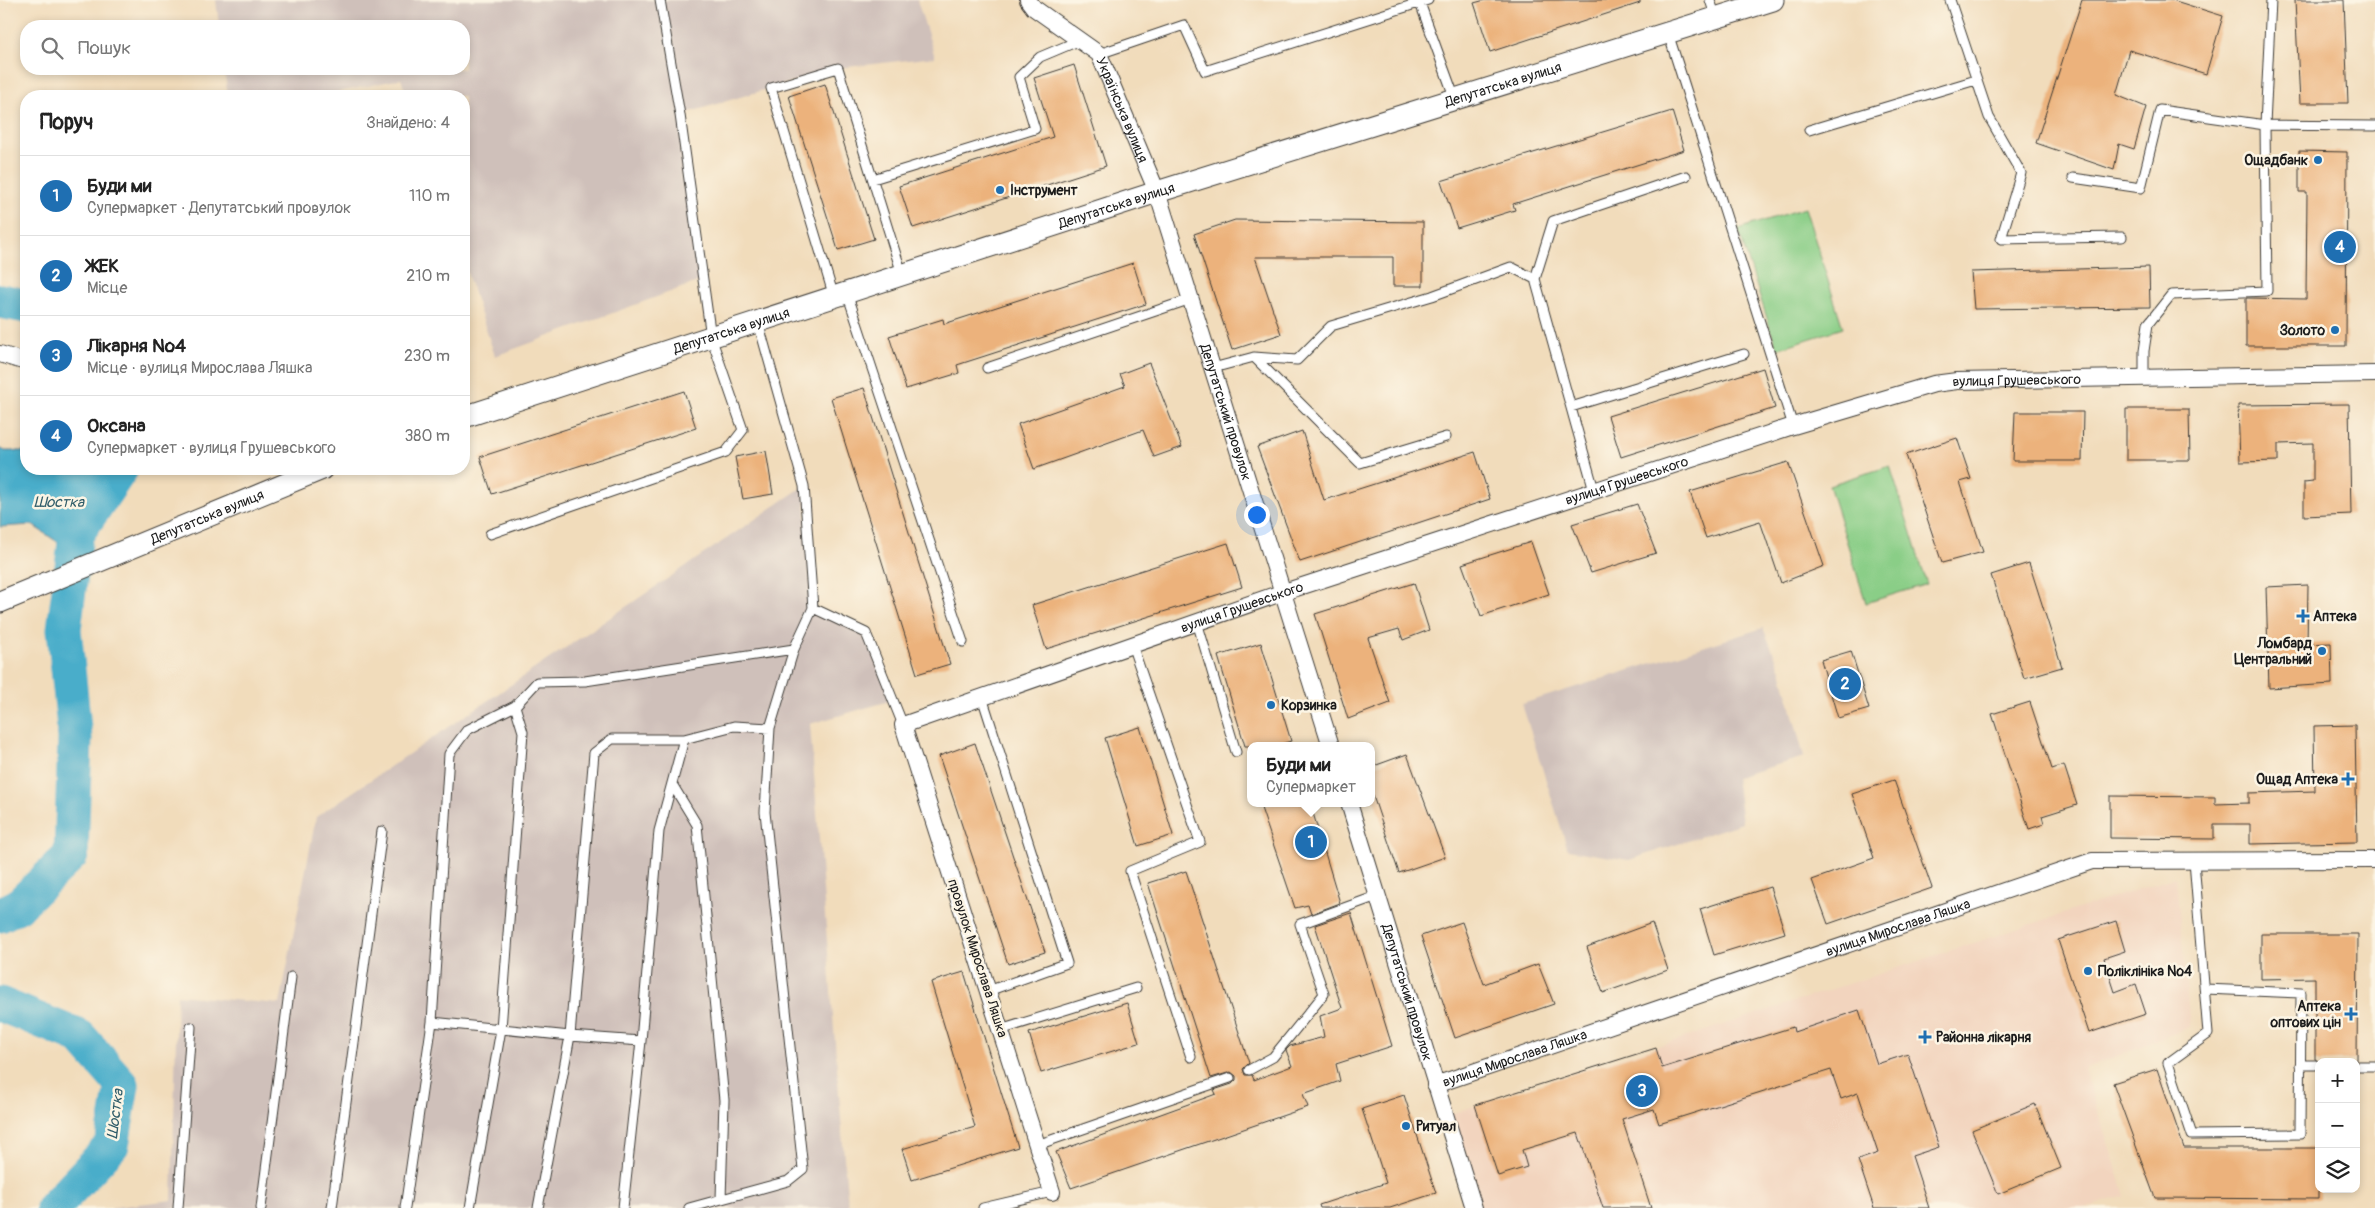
<!DOCTYPE html>
<html lang="uk">
<meta charset="utf-8">
<style>
:root{--surface:#fff;--page:#f2f2f2;--text:#222;--muted:#767676;--line:#e0e0e0;--accent:#1f6fb2}
body{margin:0;font-family:Pangolin,sans-serif;background:var(--page);color:var(--text)}
.controls{position:absolute;right:15px;bottom:15px;display:grid;overflow:hidden;border-radius:10px;box-shadow:0 2px 8px #0003}
.controls button{width:45px;height:45px;display:grid;place-items:center;padding:0;border:0;border-bottom:1px solid var(--line);background:var(--surface);color:var(--text);font:25px sans-serif}
.you{position:absolute;left:1256px;top:514px;width:18px;height:18px;margin:-12px;border:4px solid #fff;border-radius:50%;background:#1a73e8;box-shadow:0 0 0 8px #1a73e833}
.badge{display:grid;place-items:center;width:32px;height:32px;border-radius:50%;background:var(--accent);color:#fff;font-size:16px;font-weight:700}
.pin{position:absolute;translate:-50% -50%;border:2px solid #fff;box-shadow:0 1px 5px #0006}
.popup{position:absolute;left:1247px;top:742px;width:128px;height:65px;box-sizing:border-box;display:grid;place-content:center;border-radius:10px;background:var(--surface);filter:drop-shadow(0 1px 4px #0005);font-size:16px;white-space:nowrap;color:var(--muted)}
.popup b{font-size:19px;color:var(--text)}
.popup::after{content:'';position:absolute;left:50%;top:100%;margin-left:-10px;border:10px solid transparent;border-top-color:var(--surface)}
.list{margin:0;padding:0;list-style:none}
h2{display:flex;justify-content:space-between;align-items:center;height:65px;margin:0;padding:0 20px;font-size:21px}
h2 small{font-size:16px;font-weight:400;color:var(--muted)}
.list li{display:grid;grid-template-columns:32px 1fr auto;gap:15px;align-items:center;box-sizing:border-box;height:80px;padding:0 20px;border-top:1px solid var(--line)}
.list b{display:block;font-size:19px;white-space:nowrap}
.list p{margin:0;font-size:16px;white-space:nowrap;color:var(--muted)}
.list em{font-size:16px;font-style:normal;color:var(--muted)}
.icon{flex:none;width:28px;height:28px;fill:none;stroke:currentColor;stroke-width:2;stroke-linecap:round;stroke-linejoin:round}
.map{position:relative;flex:none;width:2375px;height:1208px;overflow:hidden}
.search{position:absolute;background:var(--surface);box-shadow:0 2px 8px #0003;left:20px;top:20px;width:450px;height:55px;display:flex;align-items:center;gap:12px;box-sizing:border-box;padding:0 18px;border-radius:20px;color:var(--muted);font-size:19px}
.panel{position:absolute;background:var(--surface);box-shadow:0 2px 8px #0003;left:20px;top:90px;width:450px;height:385px;border-radius:20px}
.map>svg:first-child{display:block}
</style>
<div class="map">
<svg width="2375" height="1208" viewBox="0 0 2375 1208">
<rect width="100%" height="100%" fill="#fcf5e5"/>
<filter id="ink" filterUnits="userSpaceOnUse"><feTurbulence type="fractalNoise" baseFrequency=".02" numOctaves="2"/><feDisplacementMap in="SourceGraphic" scale="10" xChannelSelector="R" yChannelSelector="G"/><feConvolveMatrix kernelMatrix="1 2 1 2 8 2 1 2 1" color-interpolation-filters="sRGB"/></filter>
<filter id="wash" filterUnits="userSpaceOnUse"><feTurbulence type="fractalNoise" baseFrequency=".0096" numOctaves="4" result="noise"/><feDisplacementMap in="SourceGraphic" scale="20" xChannelSelector="R" yChannelSelector="G"/><feGaussianBlur stdDeviation="1.12" result="paint"/><feColorMatrix in="noise" values="0 0 0 0 0 0 0 0 0 0 0 0 0 0 0 0 0 1.4 0 .05"/><feComposite in="paint" operator="in"/></filter>
<g filter="url(#wash)">
<rect width="100%" height="100%" fill="#f1dcbb"/>
<!-- built -->
<path fill="#f2d4be" d="M2176,877L2190,1027L2084,1069L2125,1195L2085,1208H1474L1444,1116Z"/>
<!-- industrial -->
<path fill="#cfc0ba" d="M216,0H917L935,57L838,68L680,115L703,280L495,356L464,264V96H407L401,79L319,96H228L224,69H464V26H219Z
M804,486L813,608L866,633L893,700L810,724L848,1208H107L172,1200L177,995L280,1004L316,817Z
M1763,628L1781,670L1804,757L1736,777L1742,823L1629,860L1568,850L1522,704Z"/>
<!-- green -->
<path fill="#8ace87" stroke="#537552" d="M1805,208L1843,328L1777,349L1738,229Z
M1890,466L1927,584L1866,603L1829,485Z"/>
<!-- water -->
<path fill="#4aadca" stroke="#336473" d="M0,448L5,451H26V469H121L76,535L74,553L32,525L0,527Z"/>
<g fill="none" stroke-linecap="round" stroke-linejoin="round">
<!-- river -->
<path stroke="#4aadca" stroke-width="35" d="M0,301L26,306
M0,915L18,906L71,855L75,738L64,629L76,535L121,469
M0,1004L80,1037L122,1085L112,1145L53,1208"/>
</g>
<g id="blocks">
<!-- building -->
<path fill="#ecb27c" d="M1485,0H1640V3L1490,52L1474,3Z
M2082,0H2172L2223,16L2206,74L2129,50L2116,95L2146,107L2134,149L2119,144L2114,170L2036,143Z
M2295,0H2344L2348,103H2300Z
M1074,65L1106,166L913,228L899,186L1053,137L1034,78Z
M825,84L874,239L838,250L789,96Z
M1672,111L1684,150L1513,204L1515,210L1457,228L1441,181Z
M2299,151L2347,152L2346,346H2246V298L2306,299L2307,192H2299Z
M1235,220L1423,222V286H1393V257H1255L1281,334L1232,350L1194,234Z
M1133,263L1146,304L957,365L959,373L906,389L889,336L943,319L944,324Z
M2149,267L2150,307L1974,309L1971,272Z
M1149,363L1182,447L1154,457L1143,430L1034,469L1018,424L1125,386L1120,374Z
M1763,368L1775,408L1621,457L1608,416Z
M864,388L950,664L917,674L831,398Z
M684,391L696,428L492,494L480,457Z
M2349,404L2351,514L2304,516V482L2313,481V443L2278,444V461L2240,462L2238,405Z
M2126,409H2189L2190,460H2126Z
M2015,412H2083L2082,461H2013Z
M1302,431L1324,500L1475,452L1490,499L1300,562L1257,447Z
M1957,438L1971,479L1960,482L1983,552L1942,563L1906,455Z
M766,451L773,494L743,499L735,457Z
M1788,462L1824,566L1781,583L1760,521L1706,538L1690,492Z
M1637,504L1656,553L1591,573L1572,524Z
M1531,542L1549,594L1481,616L1462,564Z
M1228,543L1242,587L1046,649L1032,605Z
M2029,563L2062,667L2024,678L1991,575Z
M1414,583L1429,630L1403,640L1399,629L1368,638L1390,703L1348,719L1315,614Z
M2308,585L2307,644L2331,643L2332,684L2269,688L2266,587Z
M1261,643L1291,741L1275,746H1245L1218,656Z
M1851,651L1869,709L1838,718L1821,660Z
M2030,702L2052,769L2064,765L2077,805L2042,816L2044,824L2029,829L1992,714Z
M2355,725L2357,842L2250,844V824H2214V839L2110,838V796L2215,797V804L2249,803V793L2315,791L2314,726Z
M1140,727L1173,835L1138,846L1105,738Z
M975,743L1045,952L1008,964L939,756Z
M1407,754L1445,857L1399,873L1371,790V767Z
M1894,780L1932,888L1828,924L1812,880L1874,858L1852,794Z
M1276,803H1310L1340,903L1311,914L1308,905L1295,908L1261,808Z
M1186,871L1249,1063L1243,1069L1245,1075H1252L1254,1080L1292,1066L1286,1050L1290,1046L1324,1037L1320,1016L1342,1008L1315,925L1351,913L1392,1046L1336,1064L1340,1081L1303,1094L1308,1107L1071,1188L1056,1152L1216,1094L1214,1090L1232,1084L1236,1080V1076L1231,1072L1211,1078L1148,883Z
M1770,887L1785,933L1714,955L1700,909Z
M2116,921L2125,951L2104,958L2115,992L2136,984L2146,1014L2089,1033L2058,940Z
M1462,922L1484,984L1538,964L1554,1004L1455,1038L1421,936Z
M1652,923L1668,970L1603,993L1587,947Z
M2261,934H2358L2357,1060L2320,1062L2315,1059V978L2261,979Z
M964,972L1018,1147L912,1180L902,1149L975,1127L931,982Z
M1127,1003L1139,1043L1041,1073L1029,1033Z
M1859,1010L1877,1064L1908,1054L1939,1147L1912,1156L1929,1208H1874L1858,1160L1878,1153L1858,1093L1841,1099L1831,1070L1659,1124L1654,1109L1622,1119L1651,1208H1603L1578,1133L1522,1150L1527,1167L1498,1176L1475,1105L1656,1048L1662,1068L1793,1027L1794,1032Z
M2157,1069L2184,1148H2319V1199L2155,1198L2113,1083Z
M1404,1095L1436,1193L1390,1208H1320L1319,1205L1386,1183L1362,1109Z
M2035,1104L2061,1168L1998,1194L1972,1130Z"/>
</g>
</g>
<g filter="url(#ink)">
<use href="#blocks" fill-opacity="0" stroke="#3c3934" stroke-width="1"/>
<g fill="none" stroke-linecap="round" stroke-linejoin="round">
<defs>
<path id="service" d="M1710,0L1716,18
M1950,0L1989,117L2021,173L2001,239L2122,237
M1420,3L1455,99
M1668,33L1793,426
M1099,54L1184,25L1205,71L1428,0
M1809,130L1976,80
M2073,178L2141,188L2160,110L2265,125L2375,126
M873,179L1035,129L1019,77L1040,57L1078,41
M847,293L963,642
M834,297L771,88L838,68L902,274
M758,322L804,486L813,608L866,633L903,725
M1254,357L1297,360L1331,326L1432,296L1511,267L1535,279
M987,368L1191,299
M1213,368L1254,357L1360,463L1446,437
M2144,378V351L2148,324L2171,295L2267,291L2265,125L2271,0
M1571,407L1744,354
M1594,490L1535,279L1553,221L1686,176
M490,534L726,452L743,430L711,337L680,115L660,0
M1197,622L1236,752
M1132,645L1200,842L1130,871L1191,1057
M982,697L1067,963L988,991
M672,784L697,825L724,1100L721,1199
M2194,861L2208,1034L2168,1063L2192,1135L2300,1134L2301,993L2205,989
M432,1022L570,1036L641,1041
M1000,1030L1136,988
M2300,1065H2315
M2357,1066H2375
M1249,1070L1273,1057L1324,994L1300,924L1377,896
M1037,1145L1230,1078
M178,1208L191,1027
M261,1208L291,977
M332,1208L382,831
M405,1208L432,1022L449,754L467,730L515,706L537,682L585,681L794,649
M470,1208L501,1029L523,732L515,706
M538,1208L570,1036L594,753L612,739H684L734,726L770,728
M623,1208L641,1041L659,831L684,739
M689,1208L788,1181L803,1169L765,812L770,728L794,649L813,608
M983,1208L1052,1192"/>
<g id="minor">
<path id="s1" d="M1028,0L1034,8L1099,54L1157,192L1331,746"/>
<path d="M0,354L26,362"/>
<path id="s2" d="M1349,803L1474,1208"/>
<path id="s3" d="M1435,1085L2092,861L2375,860"/>
<path id="s4" d="M1052,1192L903,725L1284,592L1793,426L1934,384L1957,381L2375,374"/>
</g>
<g id="tertiary">
<path id="s5" d="M464,417L1157,192L1773,0"/>
<path id="s6" d="M0,602L322,469"/>
</g>
</defs>
<!-- service casing -->
<use href="#service" stroke="#3c3934" stroke-width="11"/>
<!-- minor casing -->
<use href="#minor" stroke="#3c3934" stroke-width="18"/>
<!-- tertiary casing -->
<use href="#tertiary" stroke="#3c3934" stroke-width="23"/>
<!-- service -->
<use href="#service" stroke="#fff" stroke-width="9"/>
<!-- minor -->
<use href="#minor" stroke="#fff" stroke-width="16"/>
<!-- tertiary -->
<use href="#tertiary" stroke="#fff" stroke-width="21"/>
</g>
</g>
<!-- markers -->
<g fill="#1f6fb2" stroke="#fcf5e5" stroke-width="2">
<circle cx="2318" cy="160" r="5"/>
<circle cx="1000" cy="190" r="5"/>
<circle cx="2335" cy="330" r="5"/>
<path d="M2300.5 608.5h5v5h5v5h-5v5h-5v-5h-5v-5h5z"/>
<circle cx="2322" cy="651" r="5"/>
<circle cx="1271" cy="705" r="5"/>
<path d="M2345.5 771.5h5v5h5v5h-5v5h-5v-5h-5v-5h5z"/>
<circle cx="2088" cy="971" r="5"/>
<path d="M2348.5 1006.5h5v5h5v5h-5v5h-5v-5h-5v-5h5z"/>
<path d="M1922.5 1029.5h5v5h5v5h-5v5h-5v-5h-5v-5h5z"/>
<circle cx="1406" cy="1126" r="5"/>
</g>
<g text-anchor="middle" stroke-width="5" stroke-linejoin="round" paint-order="stroke">
<!-- street labels -->
<g font-size="14" fill="#1c1c1c" stroke="#fcf5e5">
<text dy="5" stroke="none"><textPath href="#s5" startOffset="1091">Депутатська вулиця</textPath></text>
<text dy="5" stroke="none"><textPath href="#s1" startOffset="150">Українська вулиця</textPath></text>
<text dy="5" stroke="none"><textPath href="#s5" startOffset="686">Депутатська вулиця</textPath></text>
<text dy="5" stroke="none"><textPath href="#s5" startOffset="281">Депутатська вулиця</textPath></text>
<text dy="5" stroke="none"><textPath href="#s4" startOffset="1659">вулиця Грушевського</textPath></text>
<text dy="5" stroke="none"><textPath href="#s1" startOffset="470">Депутатський провулок</textPath></text>
<text dy="5" stroke="none"><textPath href="#s4" startOffset="1254">вулиця Грушевського</textPath></text>
<text dy="5" stroke="none"><textPath href="#s6" startOffset="224">Депутатська вулиця</textPath></text>
<text dy="5" stroke="none"><textPath href="#s4" startOffset="849">вулиця Грушевського</textPath></text>
<text dy="5" stroke="none"><textPath href="#s3" startOffset="489">вулиця Мирослава Ляшка</textPath></text>
<text transform="translate(978 958) rotate(72)" y="5">провулок Мирослава Ляшка</text>
<text dy="5" stroke="none"><textPath href="#s2" startOffset="198">Депутатський провулок</textPath></text>
<text dy="5" stroke="none"><textPath href="#s3" startOffset="84">вулиця Мирослава Ляшка</textPath></text>
</g>
<!-- poi labels -->
<g font-size="14" font-weight="bold" fill="#1c1c1c" stroke="#fcf5e5" text-anchor="start">
<text x="2308" y="165" text-anchor="end">Ощадбанк</text>
<text x="1010" y="195">Інструмент</text>
<text x="2325" y="335" text-anchor="end">Золото</text>
<text x="2313" y="621">Аптека</text>
<text x="2312" y="648" text-anchor="end">Ломбард<tspan x="2312" dy="16">Центральний</tspan></text>
<text x="1281" y="710">Корзинка</text>
<text x="2338" y="784" text-anchor="end">Ощад Аптека</text>
<text x="2098" y="976">Поліклініка №4</text>
<text x="2341" y="1011" text-anchor="end">Аптека<tspan x="2341" dy="16">оптових цін</tspan></text>
<text x="1936" y="1042">Районна лікарня</text>
<text x="1416" y="1131">Ритуал</text>
</g>
<!-- water labels -->
<g font-size="15" font-style="italic" fill="#315d6a" stroke="#fcf5e5">
<text x="59" y="507">Шостка</text>
<text transform="translate(115 1114) rotate(-83)" y="5">Шостка</text>
</g>
</g>
</svg>
<div class="controls">
<button>+</button>
<button>−</button>
<button><svg class="icon" aria-label="layers" viewBox="0 0 24 24"><path d="M12 4l9 5-9 5-9-5zM3 14l9 5 9-5"/></svg></button>
</div>
<div class="you"></div>
<div class="pin badge" style="left:1311px;top:842px">1</div>
<div class="popup"><b>Буди ми</b>Супермаркет</div>
<div class="pin badge" style="left:1845px;top:684px">2</div>
<div class="pin badge" style="left:1642px;top:1091px">3</div>
<div class="pin badge" style="left:2340px;top:247px">4</div>
<div class="search"><svg class="icon" aria-label="search" viewBox="0 0 24 24"><circle cx="10" cy="10" r="6"/><path d="M15 15l6 6"/></svg>Пошук</div>
<section class="panel">
<h2>Поруч<small>Знайдено: 4</small></h2>
<ul class="list">
<li><span class="badge">1</span><div><b>Буди ми</b><p>Супермаркет · Депутатський провулок</p></div><em>110 m</em></li>
<li><span class="badge">2</span><div><b>ЖЕК</b><p>Місце</p></div><em>210 m</em></li>
<li><span class="badge">3</span><div><b>Лікарня №4</b><p>Місце · вулиця Мирослава Ляшка</p></div><em>230 m</em></li>
<li><span class="badge">4</span><div><b>Оксана</b><p>Супермаркет · вулиця Грушевського</p></div><em>380 m</em></li>
</ul>
</section>
</div>
